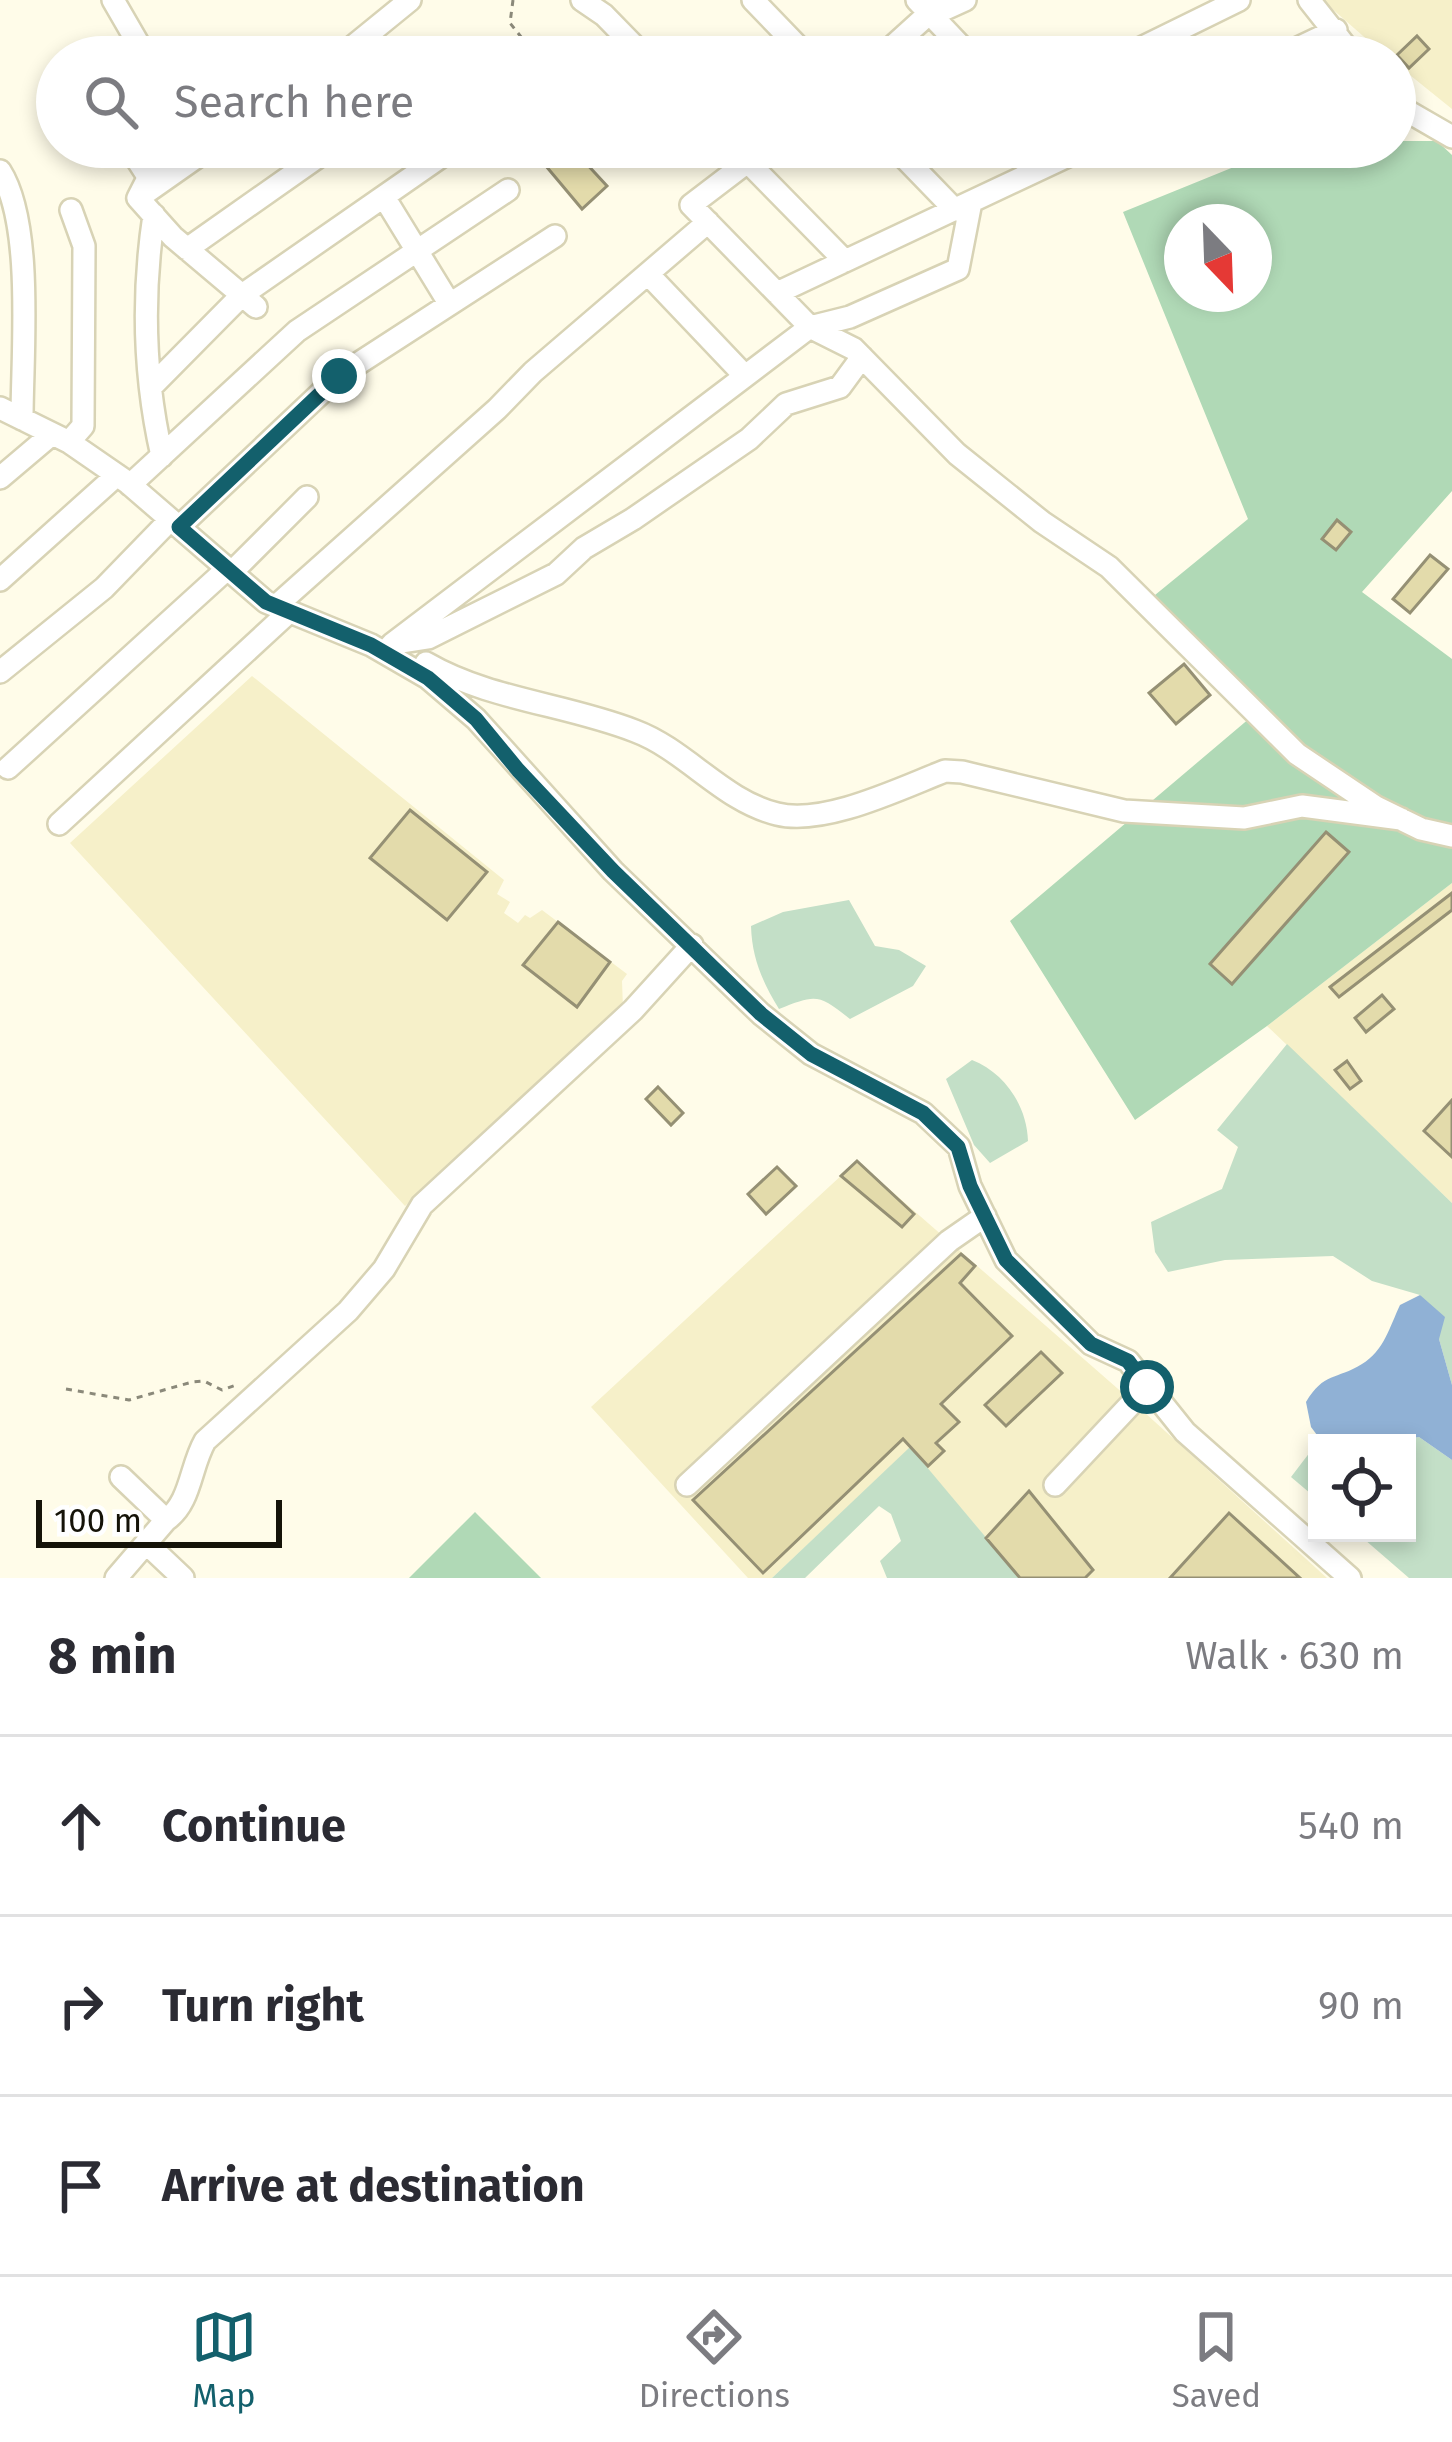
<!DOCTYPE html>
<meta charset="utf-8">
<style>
:root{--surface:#fff;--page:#f7f7f7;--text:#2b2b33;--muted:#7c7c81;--line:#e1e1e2;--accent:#13606c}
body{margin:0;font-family:"Fira Sans",sans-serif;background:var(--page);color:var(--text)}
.controls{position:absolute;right:36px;bottom:36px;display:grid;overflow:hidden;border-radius:0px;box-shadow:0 6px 18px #0003}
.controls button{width:108px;height:108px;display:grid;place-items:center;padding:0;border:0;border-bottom:3px solid var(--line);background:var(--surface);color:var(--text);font:60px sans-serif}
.compass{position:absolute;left:1164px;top:204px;width:108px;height:108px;border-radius:50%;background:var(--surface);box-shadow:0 6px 18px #0003;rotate:157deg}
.scale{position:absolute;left:36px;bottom:30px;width:246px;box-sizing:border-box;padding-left:12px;border:6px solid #151308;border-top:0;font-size:33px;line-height:42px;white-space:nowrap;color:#151308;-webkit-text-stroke:9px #fff;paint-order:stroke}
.stop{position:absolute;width:36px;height:36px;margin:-27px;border:9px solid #13606c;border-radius:50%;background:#fff}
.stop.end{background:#13606c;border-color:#fff;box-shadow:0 3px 12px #0008}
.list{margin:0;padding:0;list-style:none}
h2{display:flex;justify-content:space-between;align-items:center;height:156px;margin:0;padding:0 48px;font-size:51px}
h2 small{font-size:39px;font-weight:400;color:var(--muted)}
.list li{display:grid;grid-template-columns:78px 1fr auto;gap:36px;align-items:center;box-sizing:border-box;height:180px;padding:0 48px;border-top:3px solid var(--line)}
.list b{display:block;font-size:45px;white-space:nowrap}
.list em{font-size:39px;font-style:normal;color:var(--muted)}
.icon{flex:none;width:66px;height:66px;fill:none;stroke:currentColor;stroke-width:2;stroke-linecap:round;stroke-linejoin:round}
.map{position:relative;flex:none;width:1452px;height:1578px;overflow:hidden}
.search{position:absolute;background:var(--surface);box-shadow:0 6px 18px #0003;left:36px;right:36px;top:36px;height:132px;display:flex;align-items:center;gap:30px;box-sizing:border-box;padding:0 42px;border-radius:66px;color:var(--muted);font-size:45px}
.sheet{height:696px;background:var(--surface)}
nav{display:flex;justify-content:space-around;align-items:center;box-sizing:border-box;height:168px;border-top:3px solid var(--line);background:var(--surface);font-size:33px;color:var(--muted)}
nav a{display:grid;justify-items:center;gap:6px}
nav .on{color:var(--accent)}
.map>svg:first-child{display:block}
</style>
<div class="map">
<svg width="1452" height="1578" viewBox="0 0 1452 1578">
<rect width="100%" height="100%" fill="#fffce9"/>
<!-- built -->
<path fill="#f6f0c9" d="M1322,0H1452V109L1395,63V57H1387Z
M252,676L504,880L497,894L510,902L504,913L518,923L525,915L530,918L542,910L627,974L622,981L623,1008L405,1206L70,843Z
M1452,883V1203L1267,1026Z
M857,1161L1133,1402L1327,1578H1020L910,1448L772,1578H748L591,1407Z"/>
<!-- green -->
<path fill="#c3dfc7" d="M849,900L875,946L899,950L926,966L913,986L850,1019C818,994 817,994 779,1009C762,981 752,958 751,926L783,912Z
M1287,1044L1452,1203V1385L1439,1339L1420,1295L1372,1281L1333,1256L1225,1260L1168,1272L1155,1252L1151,1222L1222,1189L1238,1147L1217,1130Z
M972,1060C1005,1073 1027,1106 1028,1141L990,1163L974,1145L946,1079Z
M1419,1437L1452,1460V1578H1409L1357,1533H1407V1443H1386Z
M1320,1439L1323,1443H1317V1499L1291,1477Z
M910,1447L1020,1578H887L880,1561L901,1541L891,1514L879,1506L805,1578H772Z"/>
<!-- forest -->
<path fill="#b0d9b6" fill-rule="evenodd" d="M1395,141H1437L1452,155V491L1362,592L1452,659V883L1267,1026L1135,1120L1010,921L1257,712L1144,604L1248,519L1123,212L1283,147H1395ZM1182,222H1254V294H1182Z
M475,1512L541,1578H409Z"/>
<!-- water -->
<path fill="#90b1d5" d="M1420,1295L1445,1317L1439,1339L1452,1385V1460L1419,1437L1386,1443H1323L1311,1427L1306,1402C1324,1372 1336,1380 1362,1364C1384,1351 1390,1326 1400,1305Z"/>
<!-- building -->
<path fill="#e3dbab" stroke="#959074" stroke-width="3" d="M1417,36L1429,49L1409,68L1397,55Z
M530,147H571L607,186L582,209Z
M1337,520L1351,532L1336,550L1322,539Z
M1430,555L1448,569L1410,613L1393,599Z
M1184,664L1210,695L1176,724L1149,693Z
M410,810L487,872L447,920L370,858Z
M1326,832L1349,852L1232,984L1210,964Z
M1452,893V910L1339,997L1330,987Z
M558,922L610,962L577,1007L523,965Z
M1382,995L1394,1009L1366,1032L1355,1018Z
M1347,1061L1361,1081L1350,1089L1335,1070Z
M658,1087L683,1113L671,1125L646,1099Z
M1452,1100V1157L1424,1131Z
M857,1161L914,1214L902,1227L841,1176Z
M777,1167L796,1186L766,1214L748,1194Z
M961,1254L975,1266L960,1283L1012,1336L941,1404L959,1422L936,1443L944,1451L928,1466L903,1439L763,1573L693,1500Z
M1041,1352L1062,1373L1006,1426L985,1405Z
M1029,1491L1093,1570L1085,1578H1020L986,1538Z
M1229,1513L1300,1578H1170Z"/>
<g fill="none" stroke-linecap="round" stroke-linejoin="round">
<defs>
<path id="minor" d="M113,0L146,57
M582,0L604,15L645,57
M753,0L808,57
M917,0L971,57
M1309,0L1354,57
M932,15L965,0
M340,57L410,0
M881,57L944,0
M1123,57L1239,0
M1279,57L1336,30
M1395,104L1452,137
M129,147L149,178
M164,147L138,198L173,237L256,307
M733,147L845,261
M767,147L691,205L810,327L854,349L957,454L1042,522L1109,567L1297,754L1376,807L1421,829L1452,836
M894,147L955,210
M0,171C34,224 22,354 22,419
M144,194L211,147
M384,197L449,303
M154,215C142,295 144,377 162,456
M187,249L332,147
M648,274L745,376
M777,293L1087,147
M151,387L242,295L455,147
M0,408L69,442L127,482L266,602L371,645L428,678L476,719L613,871L761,1014L811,1054L923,1113L959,1147L970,1186L1006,1260L1091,1344L1128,1361L1185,1432L1350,1578
M69,442L83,426L84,246L71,210
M0,478L52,434
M130,485L297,331L508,190
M179,527L339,376L555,236
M232,572L307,497
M0,580L117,475
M276,606L497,409L533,372L708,222
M396,643L428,638L556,574L584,548L633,519L749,439L786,404L840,387L862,357
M392,644L810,327L850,317L958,269L971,202
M426,663C490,700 566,704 635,731C686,750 723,801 777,814C824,826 901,788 945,771L962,772L1124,811L1244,818L1302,806L1401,819
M0,672L104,588L170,520
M8,768L227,569
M59,824L289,612
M687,1485L949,1241L985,1216
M1055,1485L1147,1387
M166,1520C191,1503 190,1467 205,1441L348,1311L384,1269L422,1205L633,1010L692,945
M146,1543L183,1578
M116,1578L166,1520L121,1477"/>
</defs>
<!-- minor casing -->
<use href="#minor" stroke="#d8d3b5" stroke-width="26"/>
<!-- path -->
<path stroke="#8b897a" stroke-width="3" stroke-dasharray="6 6" stroke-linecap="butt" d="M513,0L510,23L537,57
M66,1389L129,1400L192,1382L204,1381L222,1390L236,1385"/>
<!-- minor -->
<use href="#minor" stroke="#fff" stroke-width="21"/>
</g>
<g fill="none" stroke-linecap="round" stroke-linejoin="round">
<!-- route -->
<path stroke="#13606c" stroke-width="15" d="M339,376L179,527L266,602L371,645L428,678L476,719L518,770L613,871L761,1014L811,1054L923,1113L958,1147L970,1186L1006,1260L1091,1344L1128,1361L1147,1387"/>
</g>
</svg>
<div class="controls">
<button><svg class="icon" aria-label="locate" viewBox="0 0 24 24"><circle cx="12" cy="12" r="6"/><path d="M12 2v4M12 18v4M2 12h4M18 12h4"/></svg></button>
</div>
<svg class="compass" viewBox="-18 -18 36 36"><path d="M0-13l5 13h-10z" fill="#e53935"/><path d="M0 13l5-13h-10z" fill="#7c7c81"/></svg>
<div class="scale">100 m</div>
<div class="stop" style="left:1147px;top:1387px"></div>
<div class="stop end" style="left:339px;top:376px"></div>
<div class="search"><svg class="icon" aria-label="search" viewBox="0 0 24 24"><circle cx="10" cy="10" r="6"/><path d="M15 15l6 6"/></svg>Search here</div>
</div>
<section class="sheet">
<h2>8 min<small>Walk · 630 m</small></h2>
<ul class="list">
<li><svg class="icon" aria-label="ahead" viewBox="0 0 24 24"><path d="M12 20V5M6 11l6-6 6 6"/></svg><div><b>Continue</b></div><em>540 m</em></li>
<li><svg class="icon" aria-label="right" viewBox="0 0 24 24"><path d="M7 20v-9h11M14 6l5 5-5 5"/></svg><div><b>Turn right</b></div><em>90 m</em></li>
<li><svg class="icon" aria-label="arrive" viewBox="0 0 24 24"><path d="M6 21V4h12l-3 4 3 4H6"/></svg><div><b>Arrive at destination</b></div></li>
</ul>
</section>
<nav>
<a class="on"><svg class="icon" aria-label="map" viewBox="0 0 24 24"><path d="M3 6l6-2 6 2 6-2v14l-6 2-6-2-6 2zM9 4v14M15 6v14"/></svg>Map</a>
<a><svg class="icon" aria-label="directions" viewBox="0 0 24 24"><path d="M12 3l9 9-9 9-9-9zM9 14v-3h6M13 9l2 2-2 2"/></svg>Directions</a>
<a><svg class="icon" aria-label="saved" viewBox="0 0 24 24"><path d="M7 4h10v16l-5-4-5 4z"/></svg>Saved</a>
</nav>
